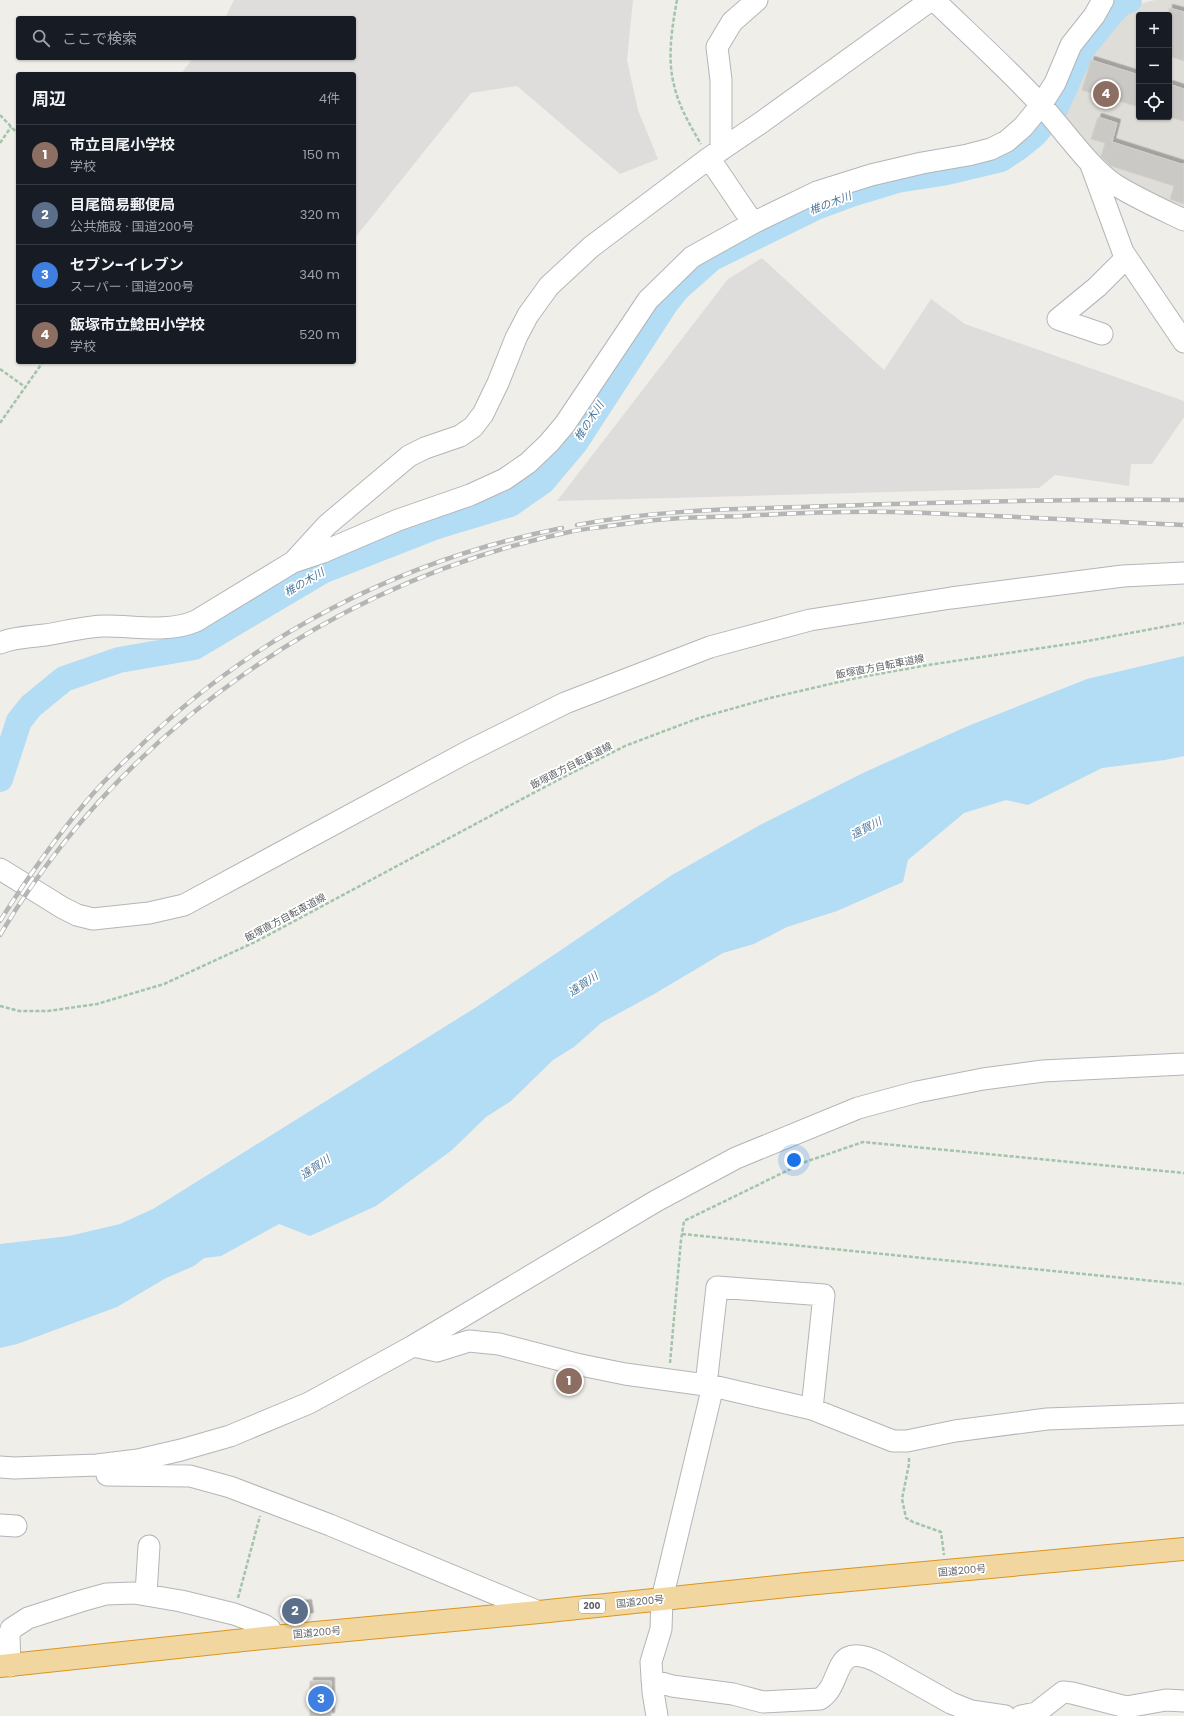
<!DOCTYPE html>
<html lang="ja">
<meta charset="utf-8">
<style>
:root{--surface:#171b24;--page:#20242c;--text:#f1f3f6;--muted:#9ea1a6;--line:#363941;--accent:#7c3aed}
body{margin:0;font-family:Poppins,"Noto Sans JP",sans-serif;background:var(--page);color:var(--text)}
.controls{position:absolute;right:12px;top:12px;display:grid;overflow:hidden;border-radius:4px;box-shadow:0 1px 3px #0004}
.controls button{width:36px;height:36px;display:grid;place-items:center;padding:0;border:0;border-bottom:1px solid var(--line);background:var(--surface);color:var(--text);font:20px sans-serif}
.you{position:absolute;left:794px;top:1160px;width:14px;height:14px;margin:-10px;border:3px solid #fff;border-radius:50%;background:#1a73e8;box-shadow:0 0 0 6px #1a73e833}
.badge{display:grid;place-items:center;width:26px;height:26px;border-radius:50%;background:var(--accent);color:#fff;font-size:13px;font-weight:700}
.pin{position:absolute;translate:-50% -50%;border:2px solid #fff;box-shadow:0 1px 4px #0006}
.list{margin:0;padding:0;list-style:none}
h2{display:flex;justify-content:space-between;align-items:center;height:52px;margin:0;padding:0 16px;font-size:17px}
h2 small{font-size:13px;font-weight:400;color:var(--muted)}
.list li{display:grid;grid-template-columns:26px 1fr auto;gap:12px;align-items:center;box-sizing:border-box;height:60px;padding:0 16px;border-top:1px solid var(--line)}
.list b{display:block;font-size:15px;white-space:nowrap}
.list p{margin:0;font-size:13px;white-space:nowrap;color:var(--muted)}
.list em{font-size:13px;font-style:normal;color:var(--muted)}
.icon{flex:none;width:22px;height:22px;fill:none;stroke:currentColor;stroke-width:2;stroke-linecap:round;stroke-linejoin:round}
.map{position:relative;flex:none;width:1184px;height:1716px;overflow:hidden}
.search{position:absolute;background:var(--surface);box-shadow:0 1px 3px #0004;left:16px;top:16px;width:340px;height:44px;display:flex;align-items:center;gap:10px;box-sizing:border-box;padding:0 14px;border-radius:4px;color:var(--muted);font-size:15px}
.panel{position:absolute;background:var(--surface);box-shadow:0 1px 3px #0004;left:16px;top:72px;width:340px;height:292px;border-radius:4px}
.map>svg:first-child{display:block}
</style>
<div class="map">
<svg width="1184" height="1716" viewBox="0 0 1184 1716">
<defs>
<filter id="shadow"><feDropShadow dx="3.5" dy="-3.5" stdDeviation="0" flood-color="#0004"/></filter>
</defs>
<rect width="100%" height="100%" fill="#f0eee9"/>
<!-- industrial -->
<path fill="#dfdddb" d="M234,0H633L627,60L638,110L658,159L620,174L517,86L471,93L354,239V74H181L193,58H354V18H225Z
M762,258L884,370L931,299L965,324L1184,401V417L1152,464H1131L1129,486L1055,475L1039,488L557,501L728,279Z"/>
<!-- education -->
<path fill="#dfddd7" fill-rule="evenodd" d="M1155,0H1184V211L1110,173L1062,119L1084,71L1101,42L1119,17L1143,3ZM1139,15H1169V117H1139Z"/>
<!-- water -->
<path fill="#b3dcf5" d="M1184,656V756L1165,760L1102,768L1028,805L1006,800L964,813L908,860L903,882L837,911L787,927L754,944L723,953L656,993L601,1023L574,1047L553,1060L511,1101L486,1117L452,1150L376,1206L310,1236L279,1224L221,1256L204,1258L194,1266L166,1278L117,1307L17,1344L0,1348V1244L69,1236L120,1224L153,1209L478,1006L672,875L760,825L865,772L968,726L1087,679Z"/>
<g fill="none" stroke-linecap="round" stroke-linejoin="round">
<!-- stream -->
<path stroke="#b3dcf5" stroke-width="4.5" d="M1107,18L1112,4"/>
<!-- river -->
<path stroke="#b3dcf5" stroke-width="26" d="M0,779L19,721L31,706L64,679L119,660L194,647L322,571L437,526L510,504L543,481L575,443L666,303L678,288L712,258L816,207L851,194L897,180L942,173L1001,159L1019,147L1035,134L1056,107L1082,49L1107,18L1121,3L1129,0"/>
</g>
<!-- building -->
<path fill="#cbc9c5" stroke="#d4cfc8" filter="url(#shadow)" d="M1169,8L1184,12V61L1169,56Z
M1091,60L1139,75V107L1082,90Z
M1169,84L1184,89V121L1169,117Z
M1098,117L1117,123L1112,142L1181,164H1184V204L1170,199L1174,186L1111,166L1104,159L1101,157L1105,143L1091,139Z
M308,1603L310,1616L281,1620L280,1606Z
M310,1681H331V1716H310Z"/>
<g fill="none" stroke-linecap="round" stroke-linejoin="round">
<defs>
<path id="minor" d="M934,0C970,35 1008,69 1042,106C1063,129 1089,167 1114,184C1136,198 1161,209 1184,220
M721,150V80L717,47L732,22L757,0
M709,158L753,223
M1091,165L1123,252L1184,342
M1102,334L1058,319L1097,287L1126,258
M295,560L327,525L409,456L425,448L460,436L473,427L483,414L498,383L516,338L528,315L549,286L591,247L709,158L762,122L931,0
M0,643C14,637 30,637 45,635C65,632 86,626 106,626C136,626 168,633 196,621L293,562L323,552L398,520L470,495L505,479L528,463L549,443L565,424L648,300L692,257L753,223L817,192L871,175L922,163L968,155L991,149L1007,141L1023,127L1041,105L1055,83L1071,45L1094,16L1103,0
M0,869L63,908L77,915L93,919L149,913L184,905L467,752L565,703L710,647L810,620L951,598L1123,576L1184,573
M413,1346L437,1351L469,1341L499,1344L576,1364L625,1374L713,1386L812,1409L893,1441H907L955,1431L1047,1419L1184,1414
M706,1385L717,1287L824,1295L812,1409
M0,1467L14,1468L97,1465L138,1460L181,1450L230,1436L309,1403L413,1346L656,1201L736,1158L858,1108L917,1092L983,1079L1043,1071L1184,1064
M107,1475L190,1476L230,1487L330,1525L539,1612
M0,1525L16,1526
M146,1594L149,1546
M10,1666L9,1636L11,1629L28,1618L81,1601L106,1594L134,1593L181,1601L234,1614L264,1625L270,1629L273,1637
M652,1680L672,1686L733,1694L763,1702L820,1699C845,1683 830,1638 880,1663L951,1703L971,1711L1005,1716
M657,1716L653,1692L651,1662L661,1629L662,1599L713,1386
M1021,1716L1036,1713L1063,1692L1072,1693L1126,1707L1166,1700L1184,1701"/>
<path id="highway" d="M0,1666L273,1637L539,1612L806,1584L1184,1549"/>
</defs>
<!-- minor casing -->
<use href="#minor" stroke="#b3b5b9" stroke-width="23"/>
<!-- highway casing -->
<use href="#highway" stroke="#db951d" stroke-width="24"/>
<!-- path -->
<path stroke="#a2c4aa" stroke-width="2.5" stroke-dasharray="4 2" stroke-linecap="butt" d="M677,0C672,27 667,58 674,85C679,107 690,125 701,144
M0,115L18,134
M0,143L11,127
M0,369L25,387
M0,423L43,362
M0,1006L19,1011H48L97,1004L164,984L257,941L552,783L625,746L699,718L770,698L856,678L928,665L1082,642L1184,623
M682,1234L1184,1284
M670,1363L681,1240L684,1221L805,1162L863,1142L1184,1173
M909,1458V1464L902,1499L906,1518L913,1522L941,1532L944,1555
M238,1598L260,1516"/>
<!-- minor -->
<use href="#minor" stroke="#fff" stroke-width="21"/>
<!-- highway -->
<use href="#highway" stroke="#f1d79f" stroke-width="22"/>
<defs>
<path id="rail" d="M577,525C660,509 745,509 830,506C948,502 1066,499 1184,500
M0,921C26,880 54,840 85,803C100,785 117,768 134,752C251,636 401,560 562,528
M0,935C123,729 335,582 569,532C582,529 595,528 609,526C628,524 649,520 668,519C693,517 718,517 742,516C793,513 845,511 896,512C992,515 1088,521 1184,525"/>
</defs>
<!-- rail casing -->
<use href="#rail" stroke="#b4b5b5" stroke-width="4.5"/>
<!-- rail -->
<use href="#rail" stroke="#fff" stroke-width="3" stroke-dasharray="9" stroke-linecap="butt"/>
</g>
<g text-anchor="middle" stroke-width="3.5" stroke-linejoin="round" paint-order="stroke">
<!-- shield labels -->
<rect fill="#fff" stroke="#909295" stroke-width="1" x="579" y="1599" width="26" height="14" rx="3"/>
<g font-size="9" font-weight="bold" fill="#606367">
<text x="592" y="1609">200</text>
</g>
<!-- street labels -->
<g font-size="10" fill="#606367" stroke="#fff">
<text transform="translate(880 666) rotate(-11)" y="4">飯塚直方自転車道線</text>
<text transform="translate(571 765) rotate(-27)" y="4">飯塚直方自転車道線</text>
<text transform="translate(285 917) rotate(-28)" y="4">飯塚直方自転車道線</text>
<text transform="translate(962 1570) rotate(-5)" y="4">国道200号</text>
<text transform="translate(640 1601) rotate(-6)" y="4">国道200号</text>
<text transform="translate(317 1632) rotate(-5)" y="4">国道200号</text>
</g>
<!-- water labels -->
<g font-size="11" font-style="italic" fill="#4d799d" stroke="#fff">
<text transform="translate(830 203) rotate(-21)" y="4">椎の木川</text>
<text transform="translate(589 421) rotate(-57)" y="4">椎の木川</text>
<text transform="translate(304 582) rotate(-30)" y="4">椎の木川</text>
<text transform="translate(866 828) rotate(-28)" y="4">遠賀川</text>
<text transform="translate(583 984) rotate(-34)" y="4">遠賀川</text>
<text transform="translate(315 1167) rotate(-34)" y="4">遠賀川</text>
</g>
</g>
</svg>
<div class="controls">
<button>+</button>
<button>−</button>
<button><svg class="icon" aria-label="locate" viewBox="0 0 24 24"><circle cx="12" cy="12" r="6"/><path d="M12 2v4M12 18v4M2 12h4M18 12h4"/></svg></button>
</div>
<div class="you"></div>
<div class="pin badge" style="left:569px;top:1381px;background:#8d6e63">1</div>
<div class="pin badge" style="left:295px;top:1611px;background:#5c6f8a">2</div>
<div class="pin badge" style="left:321px;top:1699px;background:#3f7fe0">3</div>
<div class="pin badge" style="left:1106px;top:94px;background:#8d6e63">4</div>
<div class="search"><svg class="icon" aria-label="search" viewBox="0 0 24 24"><circle cx="10" cy="10" r="6"/><path d="M15 15l6 6"/></svg>ここで検索</div>
<section class="panel">
<h2>周辺<small>4件</small></h2>
<ul class="list">
<li><span class="badge" style="background:#8d6e63">1</span><div><b>市立目尾小学校</b><p>学校</p></div><em>150 m</em></li>
<li><span class="badge" style="background:#5c6f8a">2</span><div><b>目尾簡易郵便局</b><p>公共施設 · 国道200号</p></div><em>320 m</em></li>
<li><span class="badge" style="background:#3f7fe0">3</span><div><b>セブン-イレブン</b><p>スーパー · 国道200号</p></div><em>340 m</em></li>
<li><span class="badge" style="background:#8d6e63">4</span><div><b>飯塚市立鯰田小学校</b><p>学校</p></div><em>520 m</em></li>
</ul>
</section>
</div>
